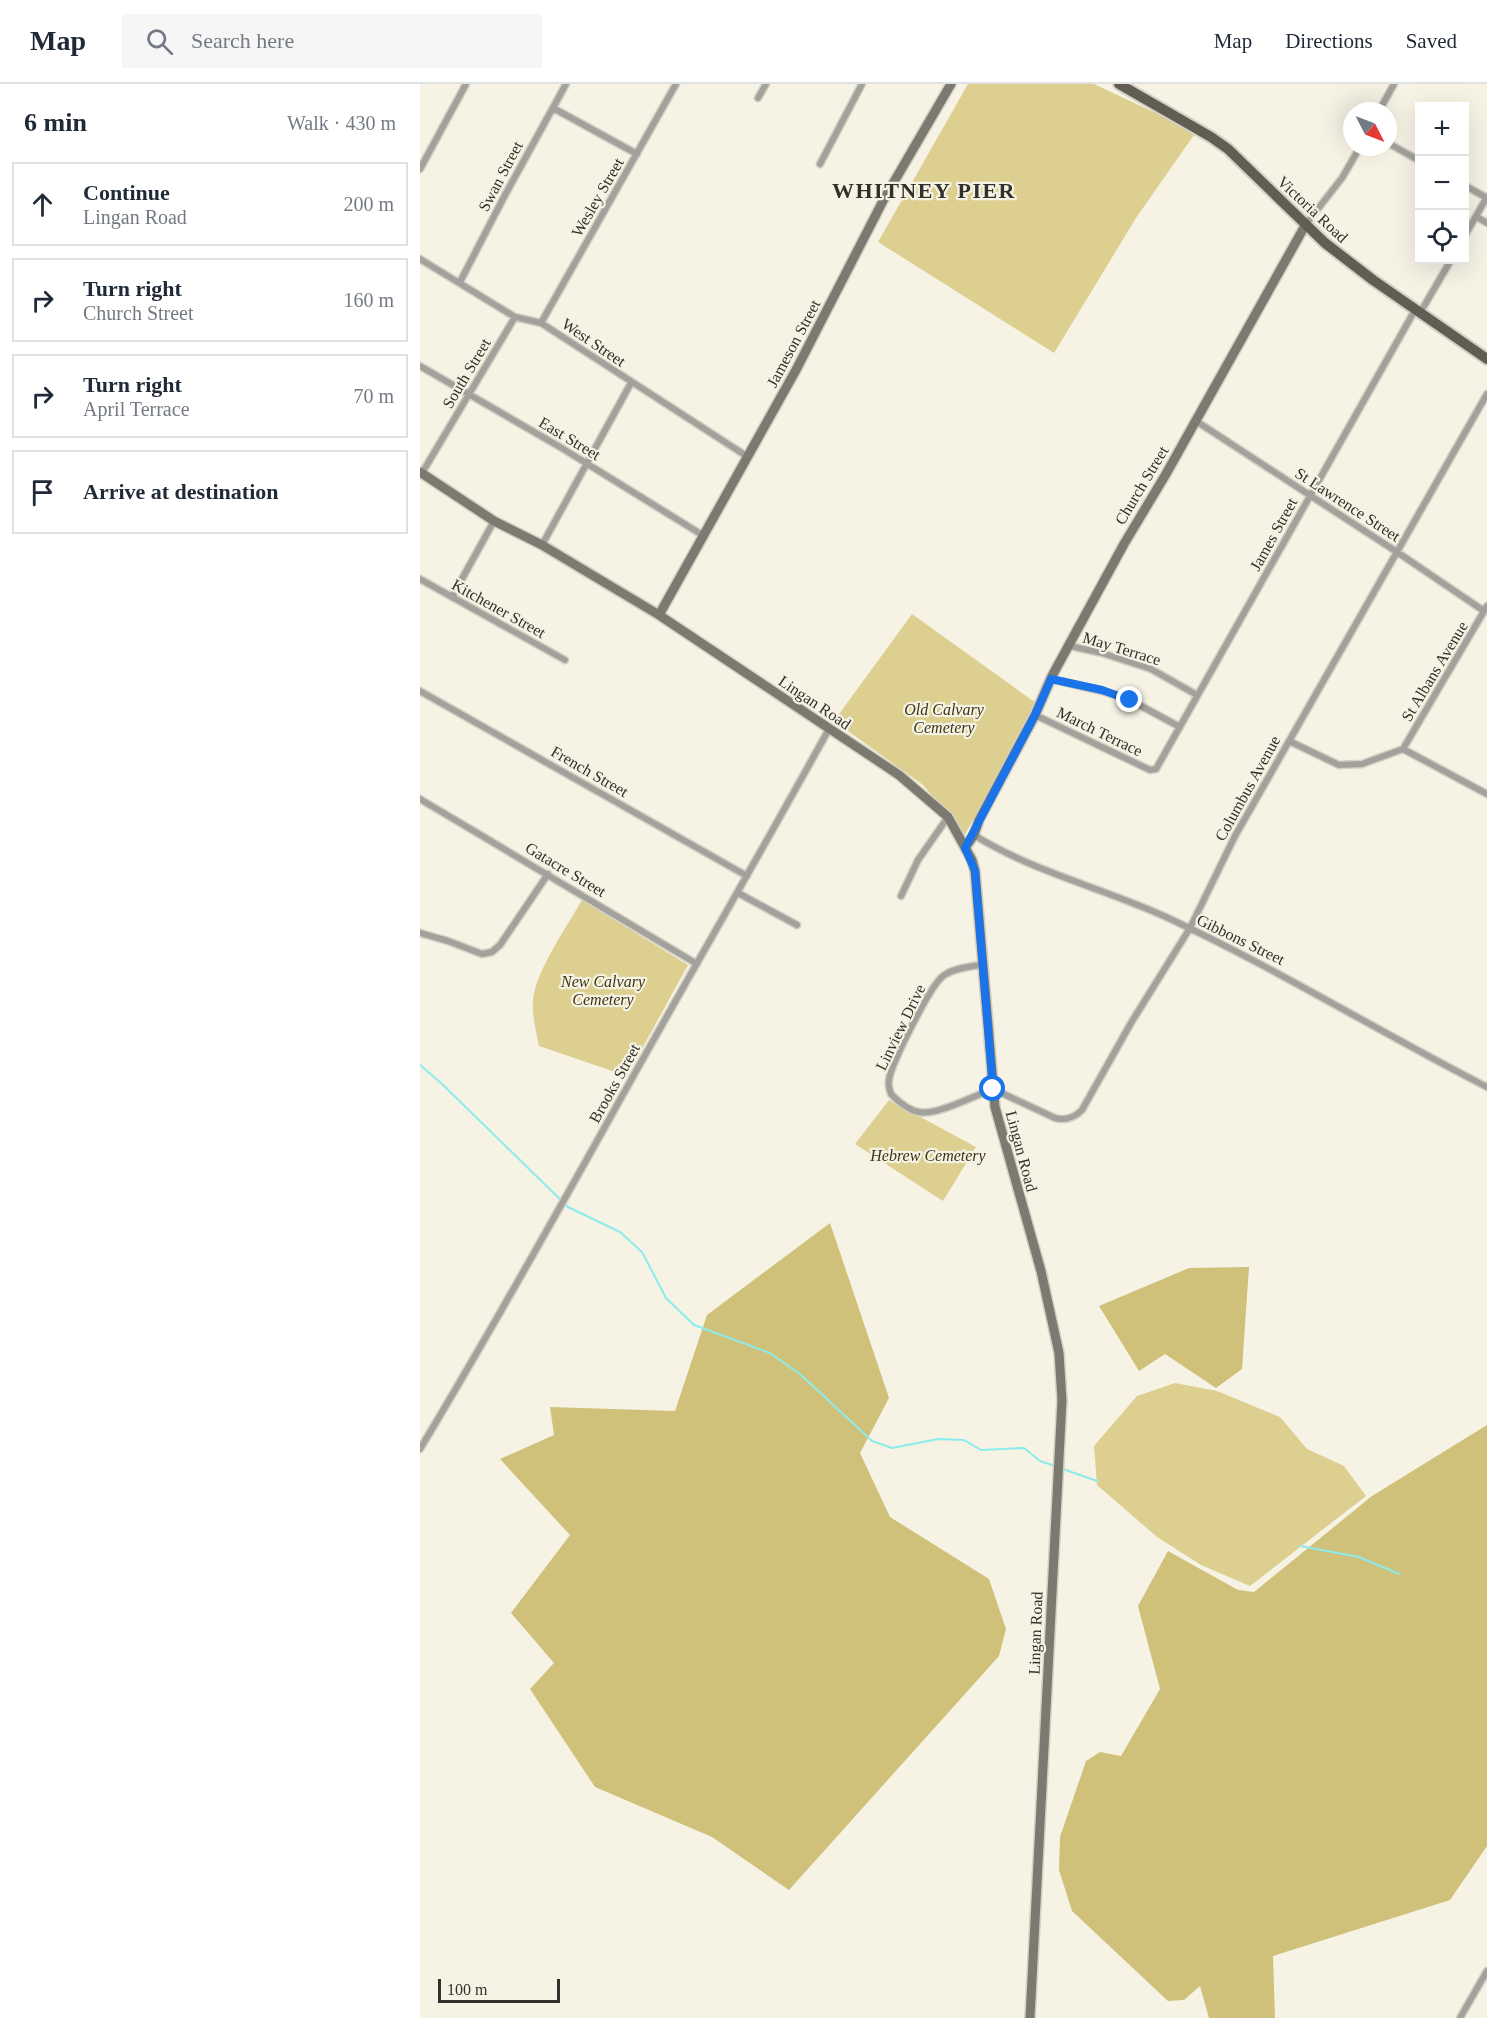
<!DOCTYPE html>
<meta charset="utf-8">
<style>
:root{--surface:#fff;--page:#f6f6f7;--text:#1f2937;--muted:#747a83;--line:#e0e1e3}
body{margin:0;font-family:"Times New Roman",serif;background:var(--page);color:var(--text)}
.controls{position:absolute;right:18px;top:18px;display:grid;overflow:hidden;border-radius:0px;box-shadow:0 6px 24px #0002}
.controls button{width:54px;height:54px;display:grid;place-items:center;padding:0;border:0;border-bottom:2px solid var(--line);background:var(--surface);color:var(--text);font:30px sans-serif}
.compass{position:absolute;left:923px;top:18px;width:54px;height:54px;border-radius:50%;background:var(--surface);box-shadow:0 6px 24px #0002;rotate:132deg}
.scale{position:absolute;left:18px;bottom:15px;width:122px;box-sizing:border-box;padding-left:6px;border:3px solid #31302b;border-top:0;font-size:16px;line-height:21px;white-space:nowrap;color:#31302b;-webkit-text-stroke:4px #f6f3e5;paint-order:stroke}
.stop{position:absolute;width:18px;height:18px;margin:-14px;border:4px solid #1a73e8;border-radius:50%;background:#fff}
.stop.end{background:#1a73e8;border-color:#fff;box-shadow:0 2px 6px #0008}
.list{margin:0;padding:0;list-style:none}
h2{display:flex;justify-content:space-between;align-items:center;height:78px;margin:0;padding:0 24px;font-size:26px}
h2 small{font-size:20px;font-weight:400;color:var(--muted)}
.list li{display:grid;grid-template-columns:39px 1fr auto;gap:18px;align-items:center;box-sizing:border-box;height:84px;margin:0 12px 12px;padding:0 12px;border:2px solid var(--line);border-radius:0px}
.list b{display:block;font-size:22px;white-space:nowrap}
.list p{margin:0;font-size:20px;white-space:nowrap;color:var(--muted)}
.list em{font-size:20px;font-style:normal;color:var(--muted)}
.icon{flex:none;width:33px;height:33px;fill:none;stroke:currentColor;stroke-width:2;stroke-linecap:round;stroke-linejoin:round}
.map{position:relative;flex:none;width:1067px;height:1934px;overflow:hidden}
header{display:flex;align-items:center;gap:36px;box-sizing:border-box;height:84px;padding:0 30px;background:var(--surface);border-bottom:2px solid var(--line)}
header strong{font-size:28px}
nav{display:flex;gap:33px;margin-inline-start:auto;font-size:21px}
.search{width:420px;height:54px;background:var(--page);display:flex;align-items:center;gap:15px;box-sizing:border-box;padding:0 21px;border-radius:0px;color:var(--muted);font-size:22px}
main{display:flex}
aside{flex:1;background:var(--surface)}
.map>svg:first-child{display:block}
</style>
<header>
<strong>Map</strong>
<div class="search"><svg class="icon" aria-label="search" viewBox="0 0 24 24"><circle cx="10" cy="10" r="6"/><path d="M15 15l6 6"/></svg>Search here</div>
<nav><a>Map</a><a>Directions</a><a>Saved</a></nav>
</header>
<main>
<aside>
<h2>6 min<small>Walk · 430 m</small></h2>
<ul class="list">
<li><svg class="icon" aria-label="ahead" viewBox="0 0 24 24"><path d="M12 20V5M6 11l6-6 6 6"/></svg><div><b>Continue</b><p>Lingan Road</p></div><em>200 m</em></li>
<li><svg class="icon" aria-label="right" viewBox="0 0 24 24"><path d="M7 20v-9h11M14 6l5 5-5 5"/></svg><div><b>Turn right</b><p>Church Street</p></div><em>160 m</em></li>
<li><svg class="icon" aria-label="right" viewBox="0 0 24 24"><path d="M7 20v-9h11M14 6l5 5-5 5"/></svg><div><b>Turn right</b><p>April Terrace</p></div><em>70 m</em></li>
<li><svg class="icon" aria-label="arrive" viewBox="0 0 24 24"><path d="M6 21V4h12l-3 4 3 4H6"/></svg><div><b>Arrive at destination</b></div></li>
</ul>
</aside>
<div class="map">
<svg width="1067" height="1934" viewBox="0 0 1067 1934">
<rect width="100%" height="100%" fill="#f6f3e5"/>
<!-- green -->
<path fill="#dccf90" d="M548,0H674L776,48L716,134L634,269L458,158Z
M492,530L616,619L542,756L528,730L503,701L414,637Z
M162,816L268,881L207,992L119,962C116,947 112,932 113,916C116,886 147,843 162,816Z
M469,1016L556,1063L523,1117L435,1060Z
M755,1299L797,1307L860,1333L887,1365L924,1382L946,1412L830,1502L781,1481L737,1453L677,1401L674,1362L717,1312Z"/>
<!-- forest -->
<path fill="#cfc07a" d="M410,1139L469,1314L440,1369L470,1433L569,1495L586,1545L579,1572L369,1806L292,1753L175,1703L110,1605L134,1579L91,1529L150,1451L80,1375L134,1351L130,1323L255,1327L287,1231Z
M829,1183L822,1285L796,1304L745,1270L719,1287L679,1222L769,1184Z
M1067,1341V1762L1030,1816L853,1872L855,1934H789L780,1902L764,1916L748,1917L652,1827L639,1786L640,1753L666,1677L680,1668L701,1672L740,1605L718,1522L748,1467L818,1506L834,1508L952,1412Z"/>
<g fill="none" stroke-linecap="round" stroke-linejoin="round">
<!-- stream -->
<path stroke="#8beced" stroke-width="2" d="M0,981L21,999L148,1123L200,1148L222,1168L246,1214L274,1241L350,1269L381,1291L452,1357L472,1364L518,1355L544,1356L561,1366L604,1364L620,1377L635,1382
M640,1384L677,1397
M880,1462L939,1473L979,1490"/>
<defs>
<path id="street" d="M338,14L346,0
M133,24L217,70
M959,27L974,0
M968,59L1000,77
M400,80L442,0
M0,85L46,0
M1044,101L1067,114
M1057,133L1067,139
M886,140L922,94L940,63
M1044,153L1067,113
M0,175L95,233L121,239L328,373
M40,198L85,111L146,0
M1000,229L1031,176
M121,239L256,0
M0,282L140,363L284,452
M776,337L977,468L1064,527
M2,389L95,233
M122,461L211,299
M0,495L145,576
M32,513L74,437
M650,562L682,569L731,585L777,611
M631,595L682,607L710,616L760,643
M0,607L327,792
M615,631L730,686L736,685L995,226
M869,657L919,681L942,680L983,665
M983,665L1067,522
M983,665L1067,710
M0,715L277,880
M554,751C613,788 683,804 746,833C856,884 959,948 1067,1003
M318,809L377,841
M481,812L498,776L528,733
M0,849L28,857L62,870L72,868L80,861L128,790
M564,880C551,883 533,884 523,892C510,902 471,980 469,996C468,1001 469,1005 471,1010C493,1033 506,1032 534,1021C547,1016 560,1010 573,1005L635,1034C646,1037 654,1034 662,1026L711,939L770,844L815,752L1067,310
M0,1365C68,1252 132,1138 196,1023C266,897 339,772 409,645
M1040,1934L1067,1887"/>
<path id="secondary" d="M0,388L74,437L122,461L239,531L479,691L528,733L552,776L555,787L575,1023L621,1187L639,1269L642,1316L610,1934
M239,531L376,286L464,115L531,0
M545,764L554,751L559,736L615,631L632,592L704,460L746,390L886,140"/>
<path id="primary" d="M699,0L791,53L808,65L905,159L953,196L1067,275"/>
</defs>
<!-- street casing -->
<use href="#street" stroke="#d3d0c4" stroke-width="9"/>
<!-- secondary casing -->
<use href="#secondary" stroke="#d3d0c4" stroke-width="12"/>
<!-- primary casing -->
<use href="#primary" stroke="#d3d0c4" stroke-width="14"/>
<!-- street -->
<use href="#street" stroke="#a3a19b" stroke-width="6"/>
<!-- secondary -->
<use href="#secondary" stroke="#7c7971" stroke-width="9"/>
<!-- primary -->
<use href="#primary" stroke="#615d53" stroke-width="10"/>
</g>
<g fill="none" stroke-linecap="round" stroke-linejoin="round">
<!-- route -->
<path stroke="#1a73e8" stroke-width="8" d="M573,1005L555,787L545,764L615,631L631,595L682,606L710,616"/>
</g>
<g text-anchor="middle" stroke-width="4.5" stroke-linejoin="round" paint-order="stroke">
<!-- street labels -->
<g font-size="16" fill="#31302b" stroke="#f6f3e5">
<text transform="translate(80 92) rotate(-62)" y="6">Swan Street</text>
<text transform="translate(177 113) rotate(-60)" y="6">Wesley Street</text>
<text transform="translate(893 125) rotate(43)" y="6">Victoria Road</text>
<text transform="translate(174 258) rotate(34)" y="6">West Street</text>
<text transform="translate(373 259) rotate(-62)" y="6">Jameson Street</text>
<text transform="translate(46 289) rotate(-59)" y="6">South Street</text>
<text transform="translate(150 354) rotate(31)" y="6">East Street</text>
<text transform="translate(721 401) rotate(-59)" y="6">Church Street</text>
<text transform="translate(928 420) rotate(33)" y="6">St Lawrence Street</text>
<text transform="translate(853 450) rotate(-61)" y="6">James Street</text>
<text transform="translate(79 524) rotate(29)" y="6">Kitchener Street</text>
<text transform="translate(702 564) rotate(17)" y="6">May Terrace</text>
<text transform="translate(1014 587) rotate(-59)" y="6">St Albans Avenue</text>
<text transform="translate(395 618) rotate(34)" y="6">Lingan Road</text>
<text transform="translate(680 647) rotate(26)" y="6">March Terrace</text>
<text transform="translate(170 687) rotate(30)" y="6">French Street</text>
<text transform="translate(827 704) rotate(-61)" y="6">Columbus Avenue</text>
<text transform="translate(146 785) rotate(31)" y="6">Gatacre Street</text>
<text transform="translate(821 855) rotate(26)" y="6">Gibbons Street</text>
<text transform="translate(480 943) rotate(-64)" y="6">Linview Drive</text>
<text transform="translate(194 999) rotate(-61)" y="6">Brooks Street</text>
<text transform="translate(602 1067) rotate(75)" y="6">Lingan Road</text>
<text transform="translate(615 1549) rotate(-88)" y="6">Lingan Road</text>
</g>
<!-- park labels -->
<g font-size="16" font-style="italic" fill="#3b3516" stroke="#f6f3e5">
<text x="524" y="631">Old Calvary<tspan x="524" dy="18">Cemetery</tspan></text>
<text x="183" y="903">New Calvary<tspan x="183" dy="18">Cemetery</tspan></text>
<text x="508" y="1077">Hebrew Cemetery</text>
</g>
<!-- district labels -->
<g font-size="22" font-weight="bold" letter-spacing="1.5" fill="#31302b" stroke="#f6f3e5">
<text x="504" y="114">WHITNEY PIER</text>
</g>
</g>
</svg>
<div class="controls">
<button>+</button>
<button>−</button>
<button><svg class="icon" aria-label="locate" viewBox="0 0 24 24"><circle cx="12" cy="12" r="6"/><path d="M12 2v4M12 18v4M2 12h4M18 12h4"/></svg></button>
</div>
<svg class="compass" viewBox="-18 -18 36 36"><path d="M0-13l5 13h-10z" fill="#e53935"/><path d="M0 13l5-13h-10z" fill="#747a83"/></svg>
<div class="scale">100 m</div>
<div class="stop" style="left:573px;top:1005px"></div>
<div class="stop end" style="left:710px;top:616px"></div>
</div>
</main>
